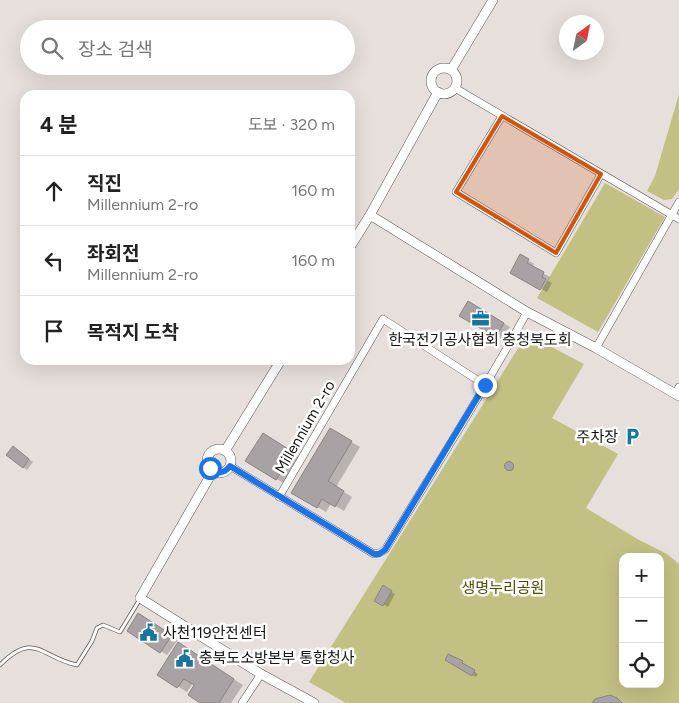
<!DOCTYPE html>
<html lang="ko">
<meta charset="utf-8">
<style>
:root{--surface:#fff;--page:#f2f2f2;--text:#222;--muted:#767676;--line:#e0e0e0}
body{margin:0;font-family:Figtree,"Noto Sans KR",sans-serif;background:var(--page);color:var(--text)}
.controls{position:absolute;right:15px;bottom:15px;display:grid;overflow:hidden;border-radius:10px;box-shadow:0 5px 20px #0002}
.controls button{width:45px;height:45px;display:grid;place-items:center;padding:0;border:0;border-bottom:1px solid var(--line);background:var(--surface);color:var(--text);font:25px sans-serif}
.compass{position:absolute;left:559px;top:15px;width:45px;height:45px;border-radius:50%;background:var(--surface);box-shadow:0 5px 20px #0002;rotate:33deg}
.stop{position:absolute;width:15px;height:15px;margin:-11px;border:4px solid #1a73e8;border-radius:50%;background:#fff}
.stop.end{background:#1a73e8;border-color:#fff;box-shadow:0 1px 5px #0008}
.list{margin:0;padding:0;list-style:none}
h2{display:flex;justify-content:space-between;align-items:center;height:65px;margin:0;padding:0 20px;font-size:21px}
h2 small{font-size:16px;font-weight:400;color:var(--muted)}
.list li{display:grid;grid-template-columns:32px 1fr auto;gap:15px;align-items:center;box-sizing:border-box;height:70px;padding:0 20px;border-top:1px solid var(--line)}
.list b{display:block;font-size:19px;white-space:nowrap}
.list p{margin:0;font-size:16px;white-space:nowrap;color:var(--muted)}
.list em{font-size:16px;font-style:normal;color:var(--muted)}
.icon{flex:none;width:28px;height:28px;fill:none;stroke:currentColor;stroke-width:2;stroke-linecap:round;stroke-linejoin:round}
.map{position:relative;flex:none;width:679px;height:703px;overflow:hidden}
.search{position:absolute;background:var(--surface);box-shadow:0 5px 20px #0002;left:20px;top:20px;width:335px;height:55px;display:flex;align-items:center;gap:12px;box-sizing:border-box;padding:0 18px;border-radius:28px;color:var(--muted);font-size:19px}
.panel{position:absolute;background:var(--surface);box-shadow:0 5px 20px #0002;left:20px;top:90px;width:335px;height:275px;border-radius:15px}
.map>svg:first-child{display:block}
</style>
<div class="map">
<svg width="679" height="703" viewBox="0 0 679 703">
<rect width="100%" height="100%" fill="#e6dfdc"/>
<!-- green -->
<path fill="#c3c083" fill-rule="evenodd" d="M679,94V189L672,199L664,200L647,191L655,176Z
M605,183L665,217L598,332L537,298Z
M527,334L584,364L552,418L618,454L586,508L639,540L667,554L679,564V703H346L309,682ZM623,557H660V684H623Z"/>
<!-- shadow -->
<path fill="#0003" d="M520,256L534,264L532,267L550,277L548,281L552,283L547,292L511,272Z
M468,302L510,327L502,340L461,315Z
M330,430L360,447L336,487L352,497L344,511L331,503L326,512L293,493Z
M272,440L301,459L285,484L247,461Z
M17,450L33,462L27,470L23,467Z
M506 467a4 4 0 1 1 8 0a4 4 0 1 1-8 0Z
M383,587L395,594L388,607L376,600Z
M145,619L178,640L167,655L128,630Z
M187,649L243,685L231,703H203L195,685L193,683L187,692L158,674Z
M448,656L467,665L466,666L478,674L476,677L446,659Z"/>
<!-- building -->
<path fill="#a9a2a4" stroke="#8a8485" d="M520,254L529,259L527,263L544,272L542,277L546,279L540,290L510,273Z
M468,301L504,323L496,337L459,316Z
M330,428L352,441L328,481L344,491L335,507L322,499L317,508L291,493Z
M263,433L293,452L276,480L245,461Z
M13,446L29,459L23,468L6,455Z
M504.5 466a4.5 4.5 0 1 1 9 0a4.5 4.5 0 1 1-9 0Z
M383,585L392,591L383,606L374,601Z
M138,613L172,635L160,653L127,631Z
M178,642L234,679L219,703H200L188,695L194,685L184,679L177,688L157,675Z
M448,654L463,661L462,663L475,670L472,676L445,660Z
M610,695L617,698L622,703H592L595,699Z"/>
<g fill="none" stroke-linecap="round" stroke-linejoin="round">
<defs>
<path id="service" d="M0,665C35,630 41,658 77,665L92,641L97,628L103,625L120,632L140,599"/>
<path id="minor" d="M455,88L679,219
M502,116L456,192L556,253L601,174
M596,348L679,202
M675,394L679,387
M230,466L374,554L379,553L385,550C433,471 483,393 527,312
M279,497L383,319L485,385
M242,703L261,674"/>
<path id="tertiary" d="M431 81a13 13 0 1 1 26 0a13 13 0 1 1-26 0Z
M451,70L493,0
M370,215L527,312L596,348L679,396
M350,247L370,215L438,92
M207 461a12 12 0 1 1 24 0a12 12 0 1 1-24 0Z
M225,451L281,360
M213,471L140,598L261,674L314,703"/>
</defs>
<!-- service casing -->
<use href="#service" stroke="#5f5957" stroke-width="4.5"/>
<!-- minor casing -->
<use href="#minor" stroke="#5f5957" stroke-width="8"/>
<!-- tertiary casing -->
<use href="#tertiary" stroke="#5f5957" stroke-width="10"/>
<!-- service -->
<use href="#service" stroke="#fff" stroke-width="3"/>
<!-- minor -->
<use href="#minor" stroke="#fff" stroke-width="7"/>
<!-- tertiary -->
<use href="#tertiary" stroke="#fff" stroke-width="9"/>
</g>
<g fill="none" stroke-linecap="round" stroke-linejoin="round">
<!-- route -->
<path stroke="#1a73e8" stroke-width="6" d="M210,468C217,474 224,474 230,466L374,554H379L385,550L485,385"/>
</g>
<!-- marked area -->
<path fill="#d3520d" fill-opacity="0.2" stroke="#d3520d" stroke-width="4" stroke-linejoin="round" d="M502,116L601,174L556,253L456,192Z"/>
<!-- icons -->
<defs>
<symbol id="office-bare" viewBox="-9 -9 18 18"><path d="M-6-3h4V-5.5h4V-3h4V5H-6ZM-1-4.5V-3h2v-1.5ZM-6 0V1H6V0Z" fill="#1576a3" stroke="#fff" stroke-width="2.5" paint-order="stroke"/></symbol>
<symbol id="parking-bare" viewBox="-9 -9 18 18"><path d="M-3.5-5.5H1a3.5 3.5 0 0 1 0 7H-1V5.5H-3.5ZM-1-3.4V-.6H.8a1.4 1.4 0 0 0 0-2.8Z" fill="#1576a3" stroke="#fff" stroke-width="2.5" paint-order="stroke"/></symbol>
<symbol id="civic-bare" viewBox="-9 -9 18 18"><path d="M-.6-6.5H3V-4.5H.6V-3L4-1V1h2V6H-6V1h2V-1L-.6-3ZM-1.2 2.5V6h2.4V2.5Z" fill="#1576a3" stroke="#fff" stroke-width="2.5" paint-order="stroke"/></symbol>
</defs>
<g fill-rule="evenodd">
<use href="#office-bare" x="468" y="306" width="25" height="25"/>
<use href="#parking-bare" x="620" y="424" width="25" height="25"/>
<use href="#civic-bare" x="136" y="620" width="25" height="25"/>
<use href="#civic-bare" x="172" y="646" width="25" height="25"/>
</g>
<g text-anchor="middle" stroke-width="5" stroke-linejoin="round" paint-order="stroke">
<!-- poi labels -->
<g font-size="15" fill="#171514" stroke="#fff" text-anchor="start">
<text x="480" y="345" text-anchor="middle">한국전기공사협회 충청북도회</text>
<text x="618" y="442" text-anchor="end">주차장</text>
<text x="163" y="638">사천119안전센터</text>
<text x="199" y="663">충북도소방본부 통합청사</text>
</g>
<!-- street labels -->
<g font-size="15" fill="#171514" stroke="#fff">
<text transform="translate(305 427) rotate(-60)" y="5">Millennium 2-ro</text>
</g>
<!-- park labels -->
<g font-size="15" fill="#524d00" stroke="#fff">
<text x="503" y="593">생명누리공원</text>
</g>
</g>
</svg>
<div class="controls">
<button>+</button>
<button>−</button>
<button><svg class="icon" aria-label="locate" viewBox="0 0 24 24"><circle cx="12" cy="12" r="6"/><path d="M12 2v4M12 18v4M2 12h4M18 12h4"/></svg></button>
</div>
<svg class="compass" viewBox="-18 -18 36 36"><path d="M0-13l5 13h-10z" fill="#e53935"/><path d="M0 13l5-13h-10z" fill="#767676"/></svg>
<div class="stop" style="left:210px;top:468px"></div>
<div class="stop end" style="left:485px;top:385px"></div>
<div class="search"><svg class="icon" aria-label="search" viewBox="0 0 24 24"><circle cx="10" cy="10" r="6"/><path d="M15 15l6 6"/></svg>장소 검색</div>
<section class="panel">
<h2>4 분<small>도보 · 320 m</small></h2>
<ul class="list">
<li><svg class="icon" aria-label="ahead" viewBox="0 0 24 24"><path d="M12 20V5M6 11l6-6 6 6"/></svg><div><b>직진</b><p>Millennium 2-ro</p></div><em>160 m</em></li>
<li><svg class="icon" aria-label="left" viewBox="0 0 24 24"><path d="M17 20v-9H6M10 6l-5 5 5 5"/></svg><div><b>좌회전</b><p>Millennium 2-ro</p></div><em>160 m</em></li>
<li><svg class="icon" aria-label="arrive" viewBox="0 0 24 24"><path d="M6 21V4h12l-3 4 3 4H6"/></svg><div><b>목적지 도착</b></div></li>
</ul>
</section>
</div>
